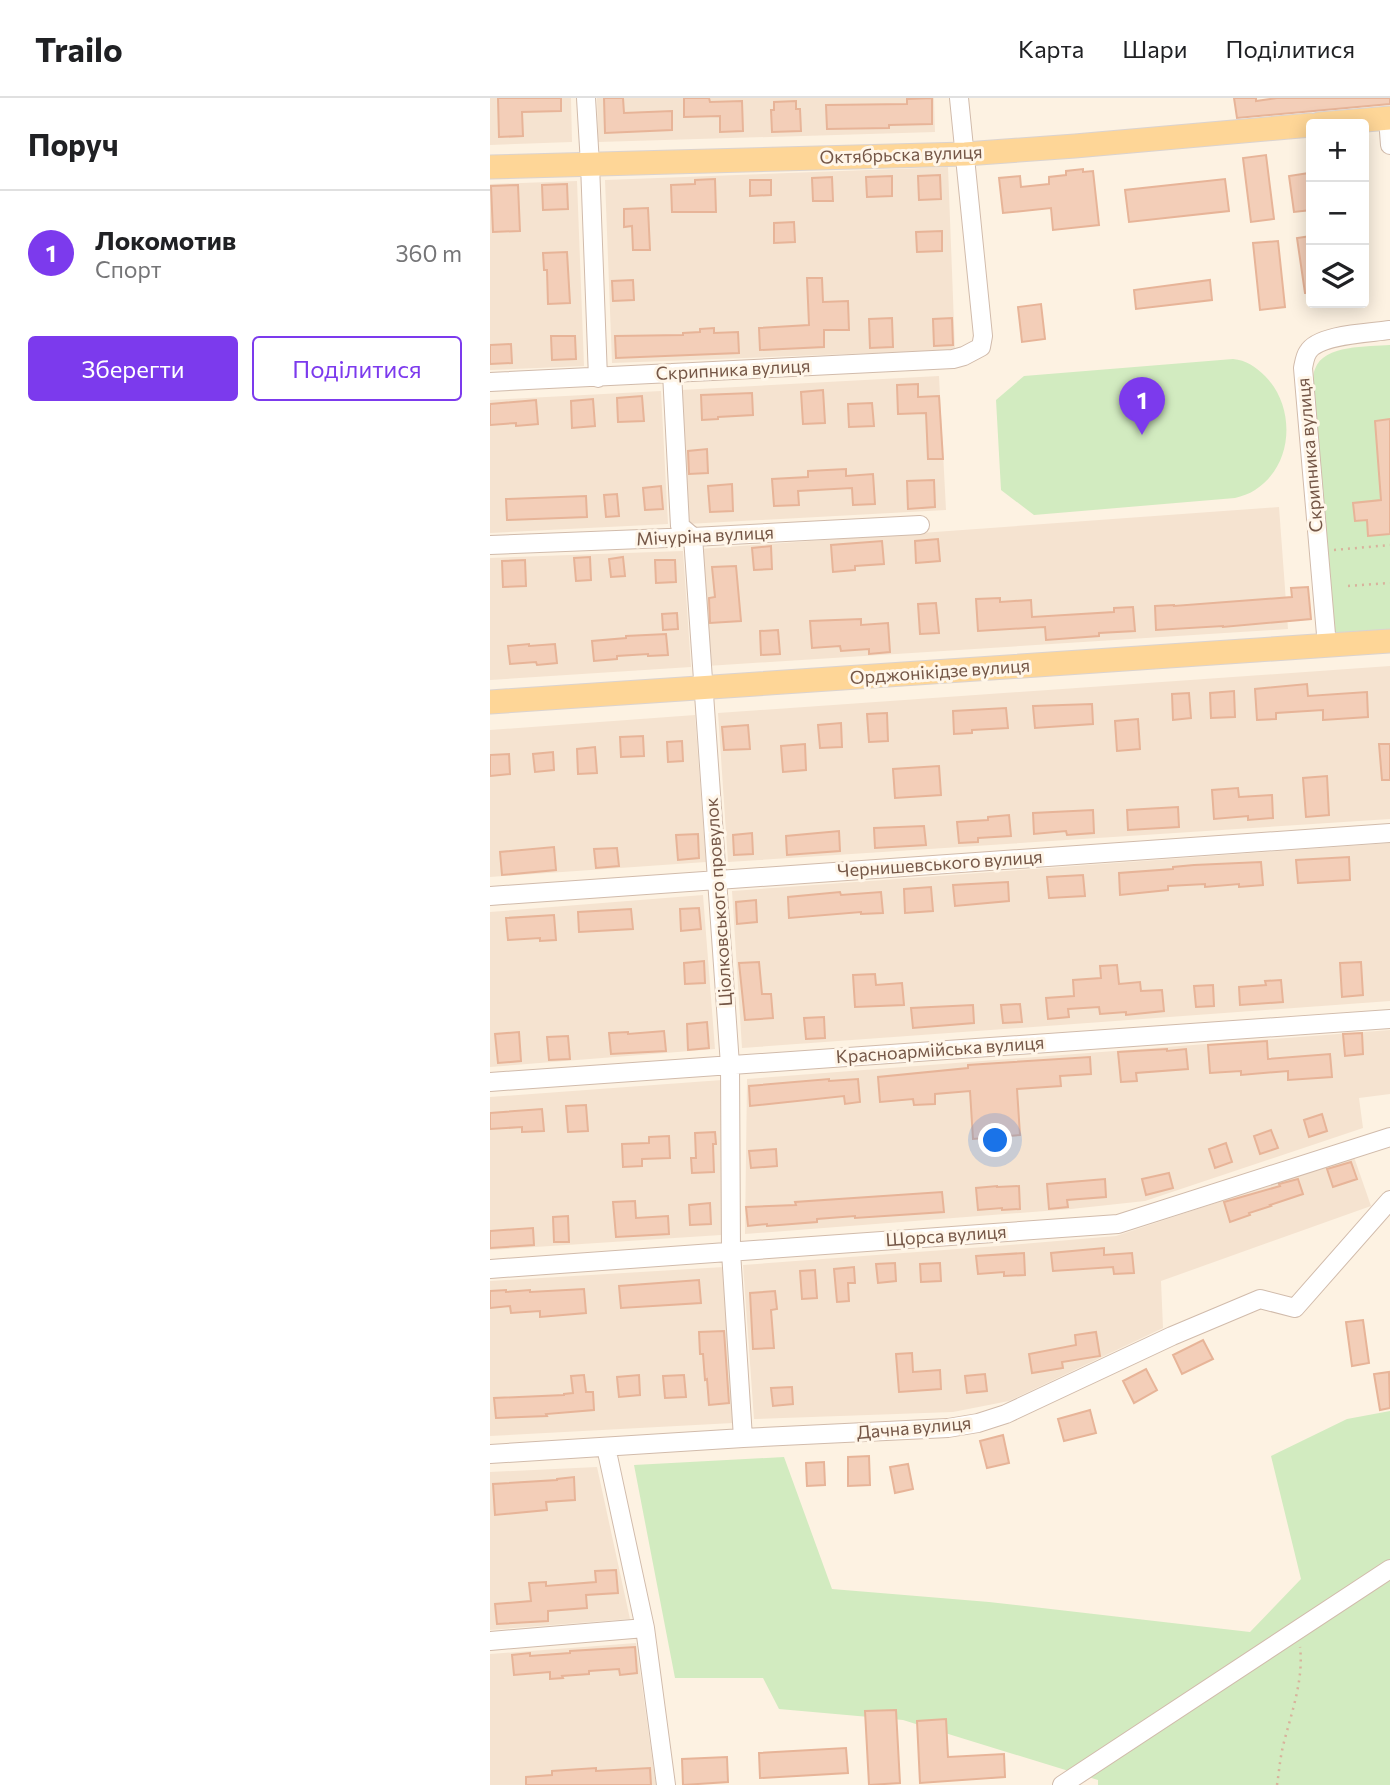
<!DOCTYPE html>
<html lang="uk">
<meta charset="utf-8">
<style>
:root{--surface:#fff;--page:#f6f6f6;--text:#202124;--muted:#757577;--line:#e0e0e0;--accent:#7c3aed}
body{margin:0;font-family:Commissioner,sans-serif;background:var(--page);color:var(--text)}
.controls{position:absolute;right:21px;top:21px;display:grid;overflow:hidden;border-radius:7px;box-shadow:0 4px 18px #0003}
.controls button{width:63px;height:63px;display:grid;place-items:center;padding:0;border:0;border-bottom:2px solid var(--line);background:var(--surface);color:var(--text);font:35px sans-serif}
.you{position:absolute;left:506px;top:1043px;width:24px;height:24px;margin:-18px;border:5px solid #fff;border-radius:50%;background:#1a73e8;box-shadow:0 0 0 10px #1a73e833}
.badge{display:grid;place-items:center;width:46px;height:46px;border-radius:50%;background:var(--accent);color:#fff;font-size:23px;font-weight:700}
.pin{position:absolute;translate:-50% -58px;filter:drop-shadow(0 2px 4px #0008)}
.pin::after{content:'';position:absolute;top:37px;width:24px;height:21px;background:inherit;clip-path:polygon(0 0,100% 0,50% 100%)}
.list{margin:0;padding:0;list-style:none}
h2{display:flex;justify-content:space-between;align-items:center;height:91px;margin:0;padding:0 28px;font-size:30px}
h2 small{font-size:23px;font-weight:400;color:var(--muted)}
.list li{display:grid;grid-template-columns:46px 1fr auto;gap:21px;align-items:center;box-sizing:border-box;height:126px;padding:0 28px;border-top:2px solid var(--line)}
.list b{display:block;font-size:26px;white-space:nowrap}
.list p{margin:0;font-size:23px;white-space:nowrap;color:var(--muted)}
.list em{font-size:23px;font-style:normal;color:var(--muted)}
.actions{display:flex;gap:14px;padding:21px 28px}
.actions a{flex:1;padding:16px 0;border:2px solid var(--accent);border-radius:7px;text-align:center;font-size:24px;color:var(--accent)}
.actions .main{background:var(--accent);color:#fff}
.icon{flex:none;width:38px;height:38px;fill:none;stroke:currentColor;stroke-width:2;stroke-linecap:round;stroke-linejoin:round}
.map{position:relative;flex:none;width:900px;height:1687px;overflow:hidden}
header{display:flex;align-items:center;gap:42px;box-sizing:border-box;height:98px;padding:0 35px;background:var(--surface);border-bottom:2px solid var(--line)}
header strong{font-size:33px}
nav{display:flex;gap:38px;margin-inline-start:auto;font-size:24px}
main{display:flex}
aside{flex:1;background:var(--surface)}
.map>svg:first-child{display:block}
</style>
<header>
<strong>Trailo</strong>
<nav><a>Карта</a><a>Шари</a><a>Поділитися</a></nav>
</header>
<main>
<aside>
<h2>Поруч<small></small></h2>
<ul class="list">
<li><span class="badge">1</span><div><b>Локомотив</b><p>Спорт</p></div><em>360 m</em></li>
</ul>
<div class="actions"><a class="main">Зберегти</a><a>Поділитися</a></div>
</aside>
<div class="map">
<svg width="900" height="1687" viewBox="0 0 900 1687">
<rect width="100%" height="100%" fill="#fdf2e2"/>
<!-- residential -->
<path fill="#f5e3d0" d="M0,0H81L82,44L0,47Z
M107,0H444L445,34L108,44Z
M458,69L465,252L122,265L115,82Z
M87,83L94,268L0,272V86Z
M449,278L456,412L197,426L191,292Z
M171,293L178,426L0,435V302Z
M789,409L798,531L217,568L209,451Z
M193,453L201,569L0,582V460Z
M900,568V721L238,764L228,615Z
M205,617L216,764L0,779V632Z
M900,745V903L252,950L242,793Z
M213,797L225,951L0,969V814Z
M900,932V996L869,1000L873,1030L655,1103L581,1111L255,1136L257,981Z
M232,982L231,1137L0,1152V999Z
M864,1059L881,1108L671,1183L673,1230L519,1303L463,1314L264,1321L253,1167L508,1148L626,1138Z
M234,1169L243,1325L0,1338V1183Z
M107,1369L140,1521L0,1532V1374Z
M146,1545L166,1687H0V1556Z"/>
<!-- green -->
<path fill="#d2ebc0" d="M900,247V537L844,540L823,287C823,282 823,275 825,271C834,246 878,249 900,247Z
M743,261C756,262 766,269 775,278C806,309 804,367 765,392C759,396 752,398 745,400L544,417L511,392L506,302L534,278Z
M900,1313V1687H608V1682L413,1622L289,1611L273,1580H185L144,1367L294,1359L342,1491L499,1504L760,1534L811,1481L781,1358L857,1321Z"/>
<!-- building -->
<path fill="#f3ceb8" stroke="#e7b498" stroke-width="2" d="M8,0H71V13L32,14L33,38L9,39Z
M114,0H133L134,15L182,13V32L115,35Z
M194,0H219L220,4L252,3L253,33L230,34V18L194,19Z
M442,0V26L399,27V30L337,31L336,7L417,6V1Z
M744,0H766V3L787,0H900V6L747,20Z
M306,3V11H310L311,33L282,34L281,12H284V4Z
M776,57L784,121L761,124L753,60Z
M593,71V74L603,73L609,127L563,132L561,110L513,115L509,80L530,78L531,89L559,86V79L576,77V73Z
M819,75L821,112L804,114L799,78Z
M450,77L451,101L429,102L428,78Z
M402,78V98L377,99L376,79Z
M342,79L343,103H323L322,80Z
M225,81L226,114H182L181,87L205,86V82Z
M735,81L739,113L639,124L635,92Z
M260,82H281V97L260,98Z
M77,86L78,111L53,112L52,87Z
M28,87L30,133L3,134L1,88Z
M158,110L160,152H143L142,128L134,129V111Z
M304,124L305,144L284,145V125Z
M452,133V153L427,154L426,134Z
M821,138V195H815L807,140Z
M788,143L795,209L770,212L763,145Z
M77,154L80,205L58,206L57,172H54L53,155Z
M317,180H332L333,204L358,203L359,232H334V249L270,252L269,230L319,227Z
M143,182L144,202L123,203L122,183Z
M720,182L722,202L646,211L644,192Z
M551,206L555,241L532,244L528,209Z
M402,220L403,249L380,250L379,221Z
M462,220L463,247L444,248L443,221Z
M224,230V235L248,234L249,255L126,260L125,238L193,237V235L210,234V231Z
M61,238H85L86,261L62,262Z
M21,246L22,265L0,266V247Z
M428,286V299L449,298L453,361H438L436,315L408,316L407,287Z
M333,292L335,325L313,326L311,294Z
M262,295L263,317L228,319V321L212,322L211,297Z
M152,298L154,323L128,324L127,300Z
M103,301L105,328L82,330L81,303Z
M46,302L48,326L26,328V325L0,327V306Z
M382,305L384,328L359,329L358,306Z
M900,321V436L878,438L877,422L865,423L863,405L891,402L885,323Z
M217,351L218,375L199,376L198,353Z
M356,371V378L383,376L385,406L363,407L362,390L308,393L309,407L284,408L282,381L318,379V373Z
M444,382L445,409L418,411L417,383Z
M242,386L243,413L220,414L218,388Z
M171,388L173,411L155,412L153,390Z
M127,396L129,418L116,419L114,397Z
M96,398L97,419L17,422L16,401Z
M448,441L450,463L426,465L425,443Z
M392,443L394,466L365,468V472L343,474L341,447Z
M281,448L282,471L264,472L262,450Z
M100,459L101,482L86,483L84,460Z
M133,459L135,478L121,479L119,461Z
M35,462L36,488L13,489L12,463Z
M165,462H185L186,484L166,485Z
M246,468L251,523L220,525L219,500L225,499L222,469Z
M818,489L821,521L733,529V528L666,532L665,508L684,507V508L802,499L801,490Z
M510,500V504L541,502L542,519L624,514V510L643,509L645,533L609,535V538L556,542L555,529L488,533L486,501Z
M446,505L449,535L430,536L428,506Z
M187,515L188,531L173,532L172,516Z
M371,521V527L398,525L400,554L379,556V551L351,553L350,548L322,550L320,523Z
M288,532L290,556L271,557L270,533Z
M176,536L178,557L158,558V556L127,558V561L104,563L102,543L136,540V538Z
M39,546V548L65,546L67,565L47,567L46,564L20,566L18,548Z
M817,586L818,598L877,594L878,619L833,622V612L786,615V621L767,622L765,591Z
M744,593L745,619L721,620L720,595Z
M699,595L701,620L683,622L682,596Z
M602,606L603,626L545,630L543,608Z
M516,610L518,630L482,632V635L464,636L463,613Z
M397,615L398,643L379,644L377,616Z
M648,621L650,651L627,653L625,623Z
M351,625L352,649L330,650L328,627Z
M258,627L260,651L234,652L232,629Z
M153,638L154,658L131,659L130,639Z
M192,643L193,663L178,664L177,644Z
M315,646L316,672L293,674L291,648Z
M889,646H900V682H892Z
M105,649L107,675L88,676L87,651Z
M63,654L64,672L45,674L43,656Z
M19,656L20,676L0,678V657Z
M449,668L451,697L405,700L403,671Z
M837,678L839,717L816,719L813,680Z
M748,690L749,699L782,697L783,720L758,722V718L724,721L722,692Z
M688,709L689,729L638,732L637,712Z
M603,712L604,735L577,737L576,733L544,736L543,715Z
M519,717L521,738L488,740V744L469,745L467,724L498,722V719Z
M434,728L436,747L385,750L384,730Z
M349,733L350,753L297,757L296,738Z
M262,735L263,756L244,757L243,737Z
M208,736L209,760L188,762L186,737Z
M64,749L66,772L12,777L10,754Z
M127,750L129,768L106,770L104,751Z
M859,759L860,782L808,785L806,762Z
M771,764L773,787L749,789V786L715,789V786L678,788V792L630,797L629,775L683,771V769L704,767Z
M593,777L595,798L559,800L557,779Z
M518,784L519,803L465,808L463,787Z
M441,789L443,813L415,815L414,791Z
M350,794L351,797L391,794L393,815L371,816V814L299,820L298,799Z
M266,802L267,824L247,826L246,804Z
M209,810L211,831L191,833L190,811Z
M141,811L143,831L89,834L88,814Z
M64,817L66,842L50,843V840L18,842L16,820Z
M214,863L215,885L195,886L194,865Z
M269,864L272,896H281L283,920L255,922L249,865Z
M871,864L873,897L852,899L850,865Z
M627,867L629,886L650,884L651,893L672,892L674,913L636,917V914L610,916L609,909L578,911L579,919L558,921L556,900L584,898L583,882L611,880L610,868Z
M385,876L386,887L412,885L414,907L365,909L363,877Z
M791,882L793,904L750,907L749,889L776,887L775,883Z
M723,887L724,908L706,909L704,888Z
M530,906L532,924L513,925L511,907Z
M483,907L484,925L423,930L421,910Z
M334,919L335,940L316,941L314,920Z
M217,924L219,950L198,952L197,926Z
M174,933L176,953L121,956L119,935L138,934V936Z
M29,934L31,963L8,965L5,936Z
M872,935L873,956L855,958L853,936Z
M78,938L80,961L59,962L57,939Z
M777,943L778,961L840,956L842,979L798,982V973L751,977V973L720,975L718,947Z
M677,951V953L696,951L698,971L646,975L647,983L631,984L628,954Z
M600,959L601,976L570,978L571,988L527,991L530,1037L483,1041L480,993L445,996V1006L424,1007L423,1001L390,1004L388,979L478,970V967Z
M339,981V983L368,981L370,1004L355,1006L354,998L260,1008L259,988Z
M96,1007L98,1033L78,1034L76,1008Z
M52,1011L54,1033L32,1034V1029L0,1031V1015Z
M832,1016L837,1033L819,1039L814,1022Z
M781,1032L788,1050L770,1056L764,1038Z
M225,1034L226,1046H223L224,1074L202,1075L201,1060H206L205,1035Z
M179,1038L180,1060L152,1061V1068L133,1069L132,1046L159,1045V1039Z
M736,1045L742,1064L725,1070L719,1051Z
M286,1051L287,1068L261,1070L259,1053Z
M861,1064L867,1081L843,1089L837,1071Z
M679,1075L683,1090L656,1097L652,1081Z
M615,1081L616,1099L577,1102L578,1109L559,1111L557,1086Z
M808,1081L813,1096L780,1107L781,1108L759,1115L760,1117L740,1124L734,1104L790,1088L789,1086Z
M507,1088V1089L529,1088L530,1111L512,1112V1110L488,1112L486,1090Z
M452,1094L454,1114L365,1120V1118L327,1121V1124L277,1128V1126L258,1128L256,1109L306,1107L305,1104Z
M145,1103L146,1120L178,1118L179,1136L126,1139L123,1104Z
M220,1105L221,1126L200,1127L199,1107Z
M78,1118L79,1144H64L63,1119Z
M43,1130L44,1147L0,1150V1133Z
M614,1150V1157L642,1155L644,1175L624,1176L623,1169L563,1173L561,1155Z
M534,1155L535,1177L514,1178V1174L488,1176L486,1158Z
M405,1165L406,1183L388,1185L386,1166Z
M450,1165L451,1183L431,1184L430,1166Z
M364,1169L365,1185H358L359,1203L347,1204L344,1171Z
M325,1172L327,1200L312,1201L310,1173Z
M209,1182L211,1205L131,1210L129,1188Z
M94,1191L96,1215L50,1219V1213L21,1215L20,1208L0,1210V1193L16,1192V1194L40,1192V1194Z
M285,1193L287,1211L281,1212L284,1250L263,1251L260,1195Z
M873,1222L879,1265L862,1268L856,1224Z
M234,1233L239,1305L219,1307L217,1281L215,1282L213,1256H210L209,1234Z
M606,1234L610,1258L572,1264L573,1270L542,1275L539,1256L586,1247L585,1237Z
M713,1242L723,1261L692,1276L683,1257Z
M422,1255L423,1274L450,1272L451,1291L409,1294L406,1256Z
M656,1271L667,1292L644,1305L633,1283Z
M899,1274L900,1310L890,1312L884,1276Z
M495,1276L497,1293L477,1295L475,1278Z
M94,1277L96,1294H103L104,1312L56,1316L57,1318L6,1320L4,1300L74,1297V1296L83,1295L81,1278Z
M149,1277L150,1297L129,1299L127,1279Z
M194,1277L196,1299L175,1300L173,1278Z
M302,1289L303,1306L283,1308L281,1290Z
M600,1312L606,1335L574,1343L568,1321Z
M513,1337L519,1365L497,1370L490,1343Z
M379,1358L380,1387L358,1388V1359Z
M334,1364L335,1387L317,1388L316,1365Z
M418,1366L423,1391L405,1395L400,1369Z
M84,1379L85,1402L56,1404L57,1412L5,1417L3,1386L67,1382V1381Z
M126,1472L128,1495L96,1497L97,1510L58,1513V1523L7,1526L5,1506L41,1503L39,1485L56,1484V1488L106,1484L105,1473Z
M145,1549L147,1575L130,1577L129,1571L99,1573V1576L72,1578L73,1580L60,1581V1574L24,1577L22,1557L40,1555V1558L80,1555V1553Z
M406,1612L410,1685L379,1687L375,1613Z
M456,1621L458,1659L514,1656L515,1679L430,1685L427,1623Z
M356,1650L358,1675L270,1680L269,1655Z
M237,1659L238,1684L193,1687L192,1661Z
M106,1670V1673L160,1670L161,1687H36V1679L62,1677V1673Z"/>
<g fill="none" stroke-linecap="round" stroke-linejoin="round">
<defs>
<path id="minor" d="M96,0L100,66L108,280
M898,20L900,47
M182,275L190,428L203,439L240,967L241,1154L253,1340
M0,284L463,261L474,258L491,249L493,238L469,0
M0,447L203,439L430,427
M837,548L813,270C814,265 815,258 818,254C828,236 881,235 900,232
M0,798L900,735
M0,984L900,921
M0,1171L628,1126L900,1039
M116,1349L155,1530L176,1687
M0,1356L253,1340L458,1330L488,1325L516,1316L682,1238L770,1201L805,1210L900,1102
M0,1543L155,1530
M572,1687L900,1471"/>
<path id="major" d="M829,26L900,20
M0,69L475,56L585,48L821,27
M0,604L900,543"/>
</defs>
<!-- minor casing -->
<use href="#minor" stroke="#d1bbab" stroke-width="20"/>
<!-- major casing -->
<use href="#major" stroke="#dbd3cf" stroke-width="25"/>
<!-- path -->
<path stroke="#d8b29c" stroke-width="2.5" stroke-dasharray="2 5" stroke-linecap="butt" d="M844,452L900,447
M858,488L900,485
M787,1687C789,1674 790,1661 793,1648C801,1616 814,1582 810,1549"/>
<!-- minor -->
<use href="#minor" stroke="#fff" stroke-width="18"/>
<!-- major -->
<use href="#major" stroke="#fed697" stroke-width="23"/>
</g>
<g text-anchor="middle" stroke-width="6" stroke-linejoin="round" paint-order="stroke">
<!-- street labels -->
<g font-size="18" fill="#755747" stroke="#fff6e9">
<text transform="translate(411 57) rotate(-2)" y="6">Октябрьска вулиця</text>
<text transform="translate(243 272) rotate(-3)" y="6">Скрипника вулиця</text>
<text transform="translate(820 357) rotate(-95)" y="6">Скрипника вулиця</text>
<text transform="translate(215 438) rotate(-3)" y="6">Мічуріна вулиця</text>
<text transform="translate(450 574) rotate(-4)" y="6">Орджонікідзе вулиця</text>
<text transform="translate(450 766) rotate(-4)" y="6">Чернишевського вулиця</text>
<text transform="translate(229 804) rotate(-94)" y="6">Ціолковського провулок</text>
<text transform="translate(450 952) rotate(-4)" y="6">Красноармійська вулиця</text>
<text transform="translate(456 1138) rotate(-4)" y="6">Щорса вулиця</text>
<text transform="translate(424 1330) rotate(-5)" y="6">Дачна вулиця</text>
</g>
</g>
</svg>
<div class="controls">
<button>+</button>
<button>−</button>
<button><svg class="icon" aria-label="layers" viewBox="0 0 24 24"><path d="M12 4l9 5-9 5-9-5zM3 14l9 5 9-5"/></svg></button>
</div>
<div class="you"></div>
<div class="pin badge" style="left:652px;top:337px">1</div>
</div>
</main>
